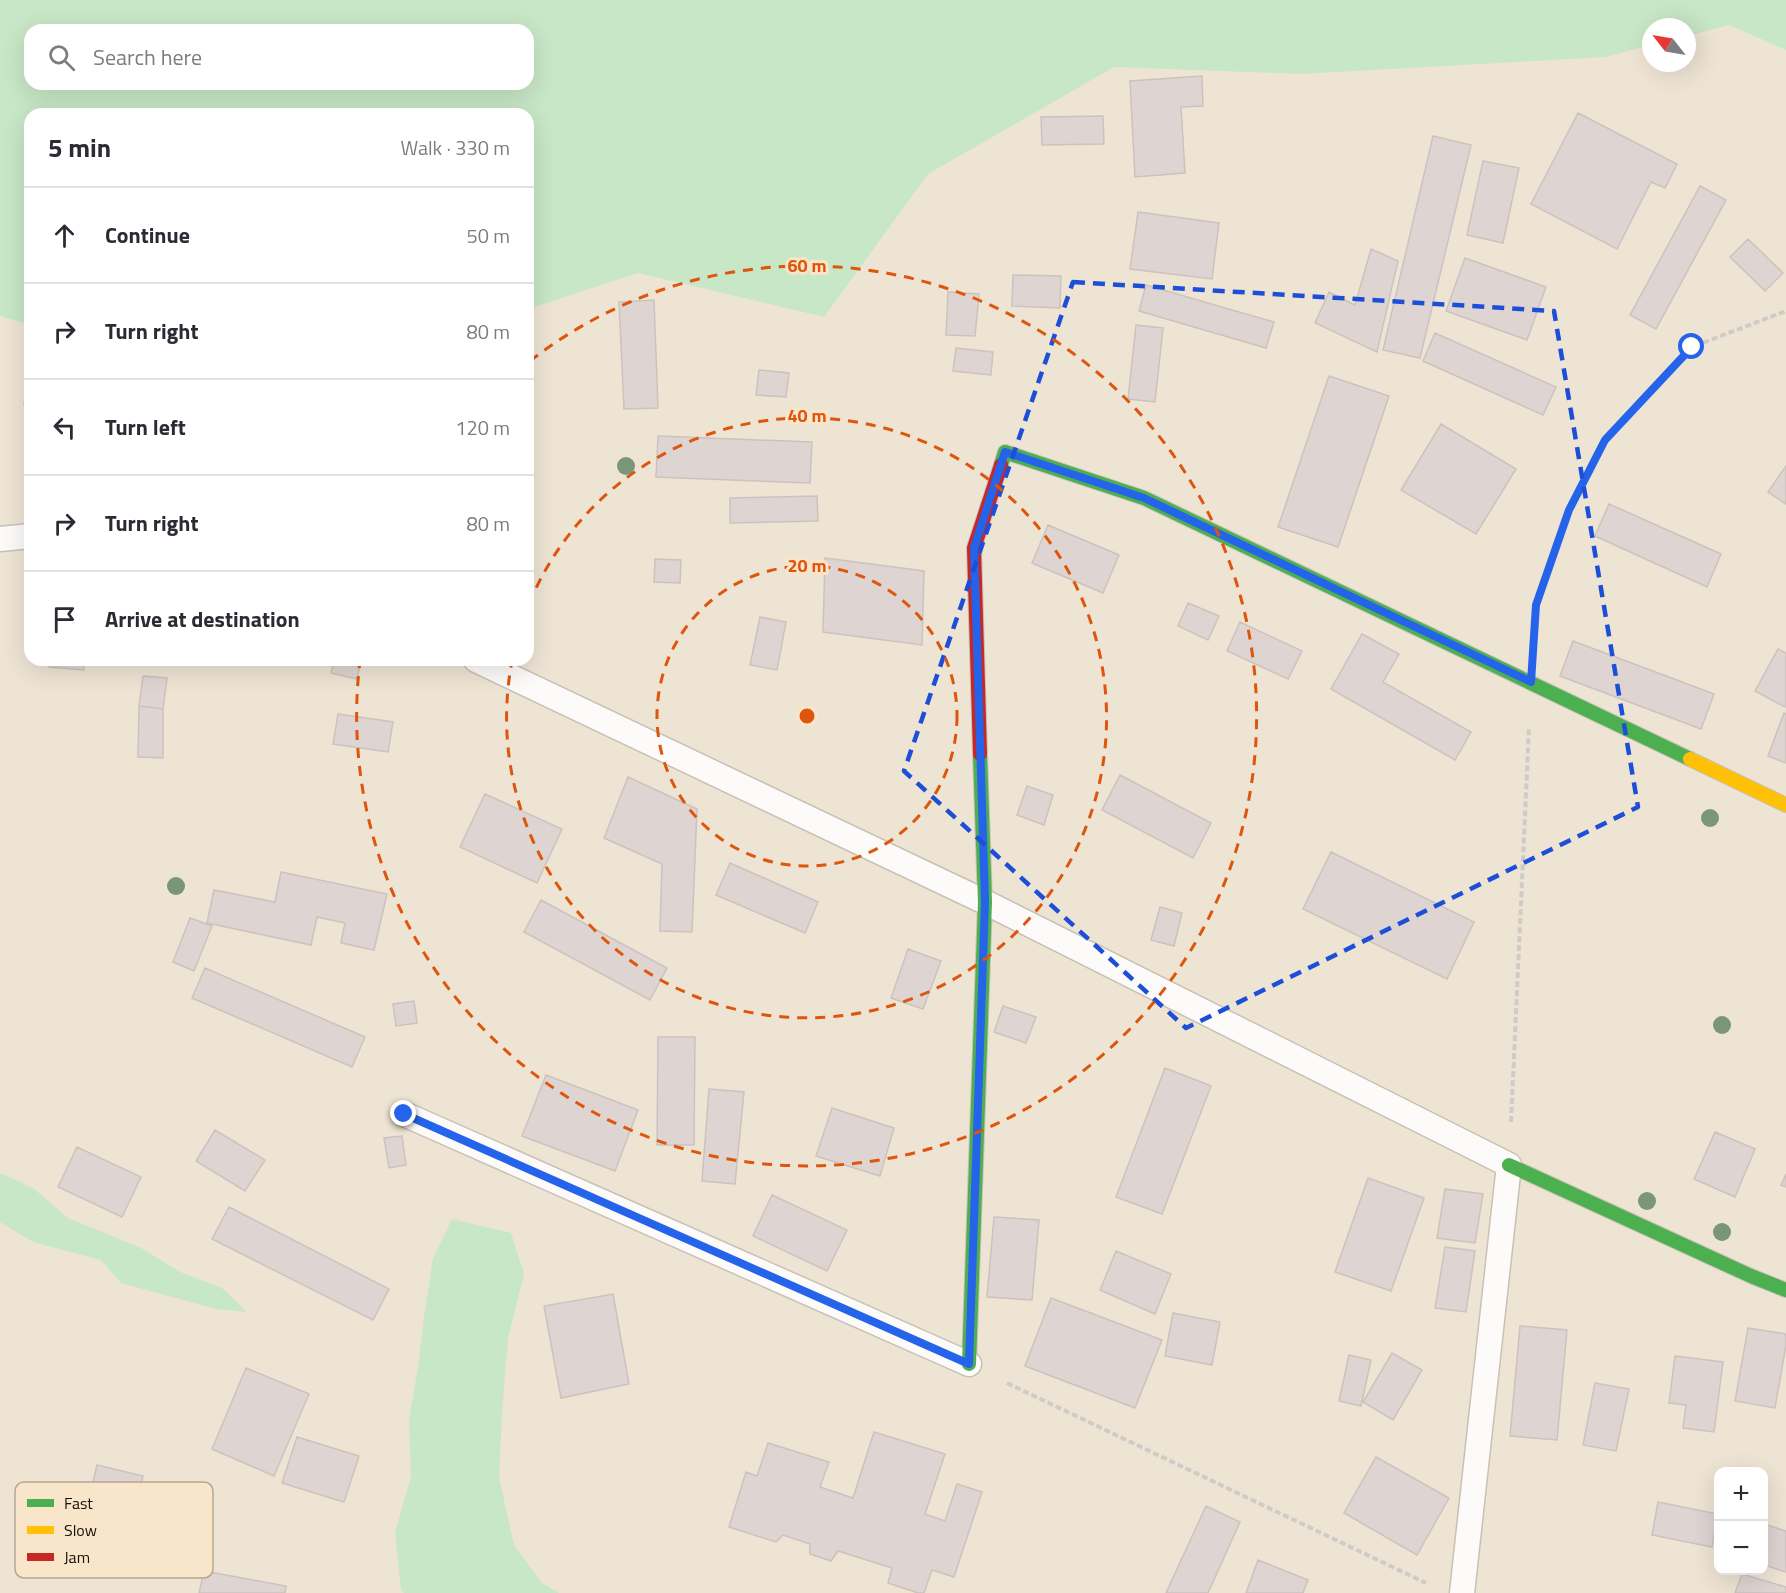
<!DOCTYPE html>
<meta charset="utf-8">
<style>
:root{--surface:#fff;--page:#f2f2f3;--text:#2b2b33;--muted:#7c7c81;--line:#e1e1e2}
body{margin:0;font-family:"Titillium Web",sans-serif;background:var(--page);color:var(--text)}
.controls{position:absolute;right:18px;bottom:18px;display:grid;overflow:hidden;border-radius:12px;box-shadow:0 6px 24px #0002}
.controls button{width:54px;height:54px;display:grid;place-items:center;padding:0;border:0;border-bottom:2px solid var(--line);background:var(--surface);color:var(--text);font:30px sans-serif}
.compass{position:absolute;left:1642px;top:18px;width:54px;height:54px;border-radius:50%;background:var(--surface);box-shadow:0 6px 24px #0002;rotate:301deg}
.stop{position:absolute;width:18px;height:18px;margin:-14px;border:4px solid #2563eb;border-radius:50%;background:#fff}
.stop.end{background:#2563eb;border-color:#fff;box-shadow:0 2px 6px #0008}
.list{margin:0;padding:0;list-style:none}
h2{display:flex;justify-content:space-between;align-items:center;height:78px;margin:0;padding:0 24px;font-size:26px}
h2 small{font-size:20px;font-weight:400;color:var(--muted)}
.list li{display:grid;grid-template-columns:39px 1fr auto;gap:18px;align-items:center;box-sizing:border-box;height:96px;padding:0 24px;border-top:2px solid var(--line)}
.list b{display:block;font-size:22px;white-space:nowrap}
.list em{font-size:20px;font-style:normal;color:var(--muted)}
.icon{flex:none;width:33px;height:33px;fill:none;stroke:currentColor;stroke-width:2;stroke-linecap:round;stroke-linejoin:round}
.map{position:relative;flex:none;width:1786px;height:1593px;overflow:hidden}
.search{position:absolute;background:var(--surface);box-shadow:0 6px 24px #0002;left:24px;top:24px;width:510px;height:66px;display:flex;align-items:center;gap:15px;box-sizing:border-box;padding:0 21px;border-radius:18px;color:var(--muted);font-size:22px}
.panel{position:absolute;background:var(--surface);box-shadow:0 6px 24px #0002;left:24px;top:108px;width:510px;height:558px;border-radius:18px}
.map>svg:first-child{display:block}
</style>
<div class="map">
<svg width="1786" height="1593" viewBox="0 0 1786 1593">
<rect width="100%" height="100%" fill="#eee4d4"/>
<!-- green -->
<path fill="#c8e7c6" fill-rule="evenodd" d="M0,0H1786V50L1729,25L1687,36V27H1651V45L1606,57L1301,74L1114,67L928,174L824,317L638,273L528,309V114H30V325L0,316ZM30,30H528V84H30Z
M0,1173L33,1188L68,1218L141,1248L180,1272L222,1288L247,1312L216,1309L121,1283L101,1260L33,1242L0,1222Z
M452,1219L511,1233L524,1274L508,1338L502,1414L499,1477L514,1545L542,1583L559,1593H404L401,1590L395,1532L411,1477L409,1420L418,1367L424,1317L433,1258Z"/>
<!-- building -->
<path fill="#ded4d1" stroke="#ccc2be" stroke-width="1.5" d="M1202,76L1203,106L1181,107L1185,173L1135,177L1130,81Z
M1578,113L1677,164L1665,188L1651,182L1617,249L1531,204Z
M1103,116L1104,144L1042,145L1041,117Z
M1433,136L1471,145L1420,358L1383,350Z
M1483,161L1519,168L1503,243L1467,235Z
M1700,186L1726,200L1656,329L1630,315Z
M1138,212L1219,223L1212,279L1130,269Z
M1748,239L1783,273L1765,291L1730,257Z
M1371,249L1398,261L1377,352L1315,323L1329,292L1355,305Z
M1465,258L1546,287L1527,340L1446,311Z
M1013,275L1061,276L1060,308L1012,306Z
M1146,285L1274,322L1266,348L1139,311Z
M948,292L979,294L975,336L946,335Z
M654,300L658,408L624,409L619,302Z
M1136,325L1163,328L1155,402L1128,399Z
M1435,333L1556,387L1543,415L1423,361Z
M956,348L993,352L991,375L953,371Z
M759,370L789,373L786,397L756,395Z
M30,371V406L24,404Z
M1329,376L1389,396L1338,547L1278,527Z
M1441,424L1516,469L1476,534L1401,490Z
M658,436L812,442L810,483L656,477Z
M1786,466V504L1768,492Z
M817,496L818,521L730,523V498Z
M1609,504L1721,554L1707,587L1595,536Z
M1048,525L1119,555L1103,593L1032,563Z
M825,558L924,571L922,645L823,632Z
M655,559L681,560L680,583L654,582Z
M1188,603L1219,616L1208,640L1178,626Z
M760,617L786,622L777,670L750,665Z
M1240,622L1302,651L1288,679L1227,651Z
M1362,634L1399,654L1383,682L1471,732L1455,760L1331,689Z
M1573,641L1714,694L1701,729L1560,676Z
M1778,649L1786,653V705L1785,707L1755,691Z
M49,660H84V670L49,667Z
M334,660H361L357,679L331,673Z
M143,676L167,678L163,709L139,706Z
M139,706L163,709V758L138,757Z
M1784,713L1786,714V763L1768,756Z
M338,714L393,722L388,752L333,744Z
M1120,775L1211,823L1193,858L1102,810Z
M628,777L697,809L692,932L660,931L662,864L604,838Z
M1027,786L1053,795L1044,825L1017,815Z
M485,794L562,829L537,883L460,847Z
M1331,852L1474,922L1447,979L1303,909Z
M730,863L818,902L805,933L716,895Z
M281,872L387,894L374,950L341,943L345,923L317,917L311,945L207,923L214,890L275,902Z
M541,900L667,968L650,1000L524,932Z
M1160,907L1182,913L1174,946L1151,940Z
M190,918L212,926L194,971L173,962Z
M908,949L941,961L923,1009L891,998Z
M205,968L365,1037L352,1067L192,998Z
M414,1001L417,1023L396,1026L393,1004Z
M1003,1006L1036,1017L1026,1043L994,1032Z
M658,1037H695L694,1145H657Z
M1165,1068L1211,1086L1162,1214L1116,1197Z
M546,1075L638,1110L615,1171L522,1136Z
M709,1089L744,1092L735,1184L702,1181Z
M832,1108L894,1128L880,1176L816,1156Z
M215,1130L265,1160L245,1191L196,1161Z
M1715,1132L1755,1149L1735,1197L1694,1179Z
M402,1136L406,1165L389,1168L384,1138Z
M77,1147L141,1177L122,1217L58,1187Z
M1786,1174V1187L1781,1185Z
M1368,1178L1424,1198L1391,1291L1335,1272Z
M1445,1189L1483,1194L1475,1243L1437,1238Z
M772,1195L847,1230L827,1271L753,1236Z
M229,1207L389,1289L373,1320L212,1239Z
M994,1217L1039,1220L1032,1300L987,1297Z
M1445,1247L1475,1251L1466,1312L1435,1308Z
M1116,1251L1171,1274L1155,1314L1100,1290Z
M613,1294L629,1384L561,1398L544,1306Z
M1051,1298L1162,1340L1135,1408L1025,1366Z
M1173,1313L1220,1322L1212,1365L1165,1356Z
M1520,1326L1567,1330L1557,1440L1510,1436Z
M1748,1328L1786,1334V1345L1775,1408L1735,1401Z
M1392,1353L1422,1370L1393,1420L1363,1402Z
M1349,1355L1371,1360L1361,1406L1339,1401Z
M1675,1356L1723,1362L1714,1432L1683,1428L1686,1405L1669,1403Z
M246,1368L309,1394L274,1476L212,1449Z
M1595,1383L1629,1389L1616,1451L1583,1445Z
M874,1432L945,1454L925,1514L945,1521L957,1484L982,1492L954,1577L932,1570L924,1593H918L888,1583L892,1568L838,1551L831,1561L810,1554V1544L783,1535L776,1542L729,1527L746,1472L757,1476L768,1443L829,1462L820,1487L853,1498Z
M297,1437L359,1456L344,1502L282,1483Z
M1376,1457L1449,1498L1417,1555L1344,1513Z
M97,1465L143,1476L121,1566L76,1555Z
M1658,1502L1718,1514L1712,1547L1652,1535Z
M1206,1506L1240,1522L1208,1593H1166Z
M1764,1524L1786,1531V1572L1764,1565Z
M1258,1560L1308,1580L1303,1593H1246Z
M204,1571L286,1586L285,1593H199Z
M1742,1574L1786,1587V1593H1735Z"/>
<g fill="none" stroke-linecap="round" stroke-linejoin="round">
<defs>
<path id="lane" d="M0,539L30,536
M476,660L985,902L1509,1165L1462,1593
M404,1114L969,1364"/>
<path id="fast" d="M1001,465L1005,452L1144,498L1690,759
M1509,1165L1751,1276L1786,1290
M969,1364L985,902L980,754"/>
<path id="slow" d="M1690,759L1786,805"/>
<path id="jam" d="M980,754L974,548L1001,465"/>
</defs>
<!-- lane casing -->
<use href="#lane" stroke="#c9c1b5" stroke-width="27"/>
<!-- fast casing -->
<use href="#fast" stroke="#c9c1b5" stroke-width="16"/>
<!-- slow casing -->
<use href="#slow" stroke="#c9c1b5" stroke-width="16"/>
<!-- jam casing -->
<use href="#jam" stroke="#c9c1b5" stroke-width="16"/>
<!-- path -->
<path stroke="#cfccc7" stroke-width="4" stroke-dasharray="6 3" stroke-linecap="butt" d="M1534,637L1536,605L1568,510L1605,440L1692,347L1786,311
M1511,1122L1529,728
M1007,1383L1426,1583"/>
<!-- lane -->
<use href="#lane" stroke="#fcfbf9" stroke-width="24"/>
<!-- fast -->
<use href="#fast" stroke="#4caf50" stroke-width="14"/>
<!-- slow -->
<use href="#slow" stroke="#ffc107" stroke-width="14"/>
<!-- jam -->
<use href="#jam" stroke="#c62828" stroke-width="14"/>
</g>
<!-- trees -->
<g fill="#7a957a">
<circle cx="626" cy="466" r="9"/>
<circle cx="1710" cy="818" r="9"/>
<circle cx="176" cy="886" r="9"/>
<circle cx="1722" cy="1025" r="9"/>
<circle cx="1647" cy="1201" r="9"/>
<circle cx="1722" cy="1232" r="9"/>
</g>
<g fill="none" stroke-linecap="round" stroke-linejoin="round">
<!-- route -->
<path stroke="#2563eb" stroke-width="8" d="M404,1114L969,1364L985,902L974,548L1005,452L1144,498L1531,682L1536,605L1569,510L1605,440L1692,347"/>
</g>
<!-- marked area -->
<path fill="none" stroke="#1d4ed8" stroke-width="4.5" stroke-dasharray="12 8" stroke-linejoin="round" d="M1073,282L1554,311L1638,807L1186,1028L904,771Z"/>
<!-- distance rings -->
<g fill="none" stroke="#de550c" stroke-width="3" stroke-dasharray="10 8">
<circle cx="807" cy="716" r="150"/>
<path d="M529 604A300 300 0 1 1 512 661"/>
<path d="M530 361A450 450 0 1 1 360 661"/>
</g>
<!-- legend -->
<rect x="15" y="1482" width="198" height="96" rx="9" fill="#f9e5ca" stroke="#b6a690" stroke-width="1.5"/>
<rect x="27" y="1499" width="27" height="8" fill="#4caf50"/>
<rect x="27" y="1526" width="27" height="8" fill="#ffc107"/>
<rect x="27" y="1553" width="27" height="8" fill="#c62828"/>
<g font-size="16" fill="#191209">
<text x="64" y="1509">Fast</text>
<text x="64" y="1536">Slow</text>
<text x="64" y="1563">Jam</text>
</g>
<circle cx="807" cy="716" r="9" fill="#de550c" stroke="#f9e5ca" stroke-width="3"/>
<g font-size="18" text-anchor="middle" font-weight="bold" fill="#de550c" stroke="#f9e5ca" stroke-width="6" stroke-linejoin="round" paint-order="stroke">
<text x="807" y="272">60 m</text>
<text x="807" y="422">40 m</text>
<text x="807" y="572">20 m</text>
</g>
</svg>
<div class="controls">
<button>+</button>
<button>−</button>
</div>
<svg class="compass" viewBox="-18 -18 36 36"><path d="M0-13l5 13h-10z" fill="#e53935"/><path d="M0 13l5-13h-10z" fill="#7c7c81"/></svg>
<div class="stop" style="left:1692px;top:347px"></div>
<div class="stop end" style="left:404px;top:1114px"></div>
<div class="search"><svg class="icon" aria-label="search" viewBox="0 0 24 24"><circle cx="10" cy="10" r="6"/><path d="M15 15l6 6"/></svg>Search here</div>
<section class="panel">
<h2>5 min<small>Walk · 330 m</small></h2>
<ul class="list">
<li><svg class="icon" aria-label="ahead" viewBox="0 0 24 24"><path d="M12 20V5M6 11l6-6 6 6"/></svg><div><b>Continue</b></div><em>50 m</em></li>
<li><svg class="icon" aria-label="right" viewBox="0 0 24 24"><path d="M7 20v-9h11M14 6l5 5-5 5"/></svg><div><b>Turn right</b></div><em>80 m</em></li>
<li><svg class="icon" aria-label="left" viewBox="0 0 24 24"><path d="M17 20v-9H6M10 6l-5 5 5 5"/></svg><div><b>Turn left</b></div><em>120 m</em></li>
<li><svg class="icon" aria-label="right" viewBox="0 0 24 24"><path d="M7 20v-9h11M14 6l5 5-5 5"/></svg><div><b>Turn right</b></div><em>80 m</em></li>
<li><svg class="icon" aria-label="arrive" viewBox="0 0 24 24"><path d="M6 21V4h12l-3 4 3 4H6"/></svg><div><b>Arrive at destination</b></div></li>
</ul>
</section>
</div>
